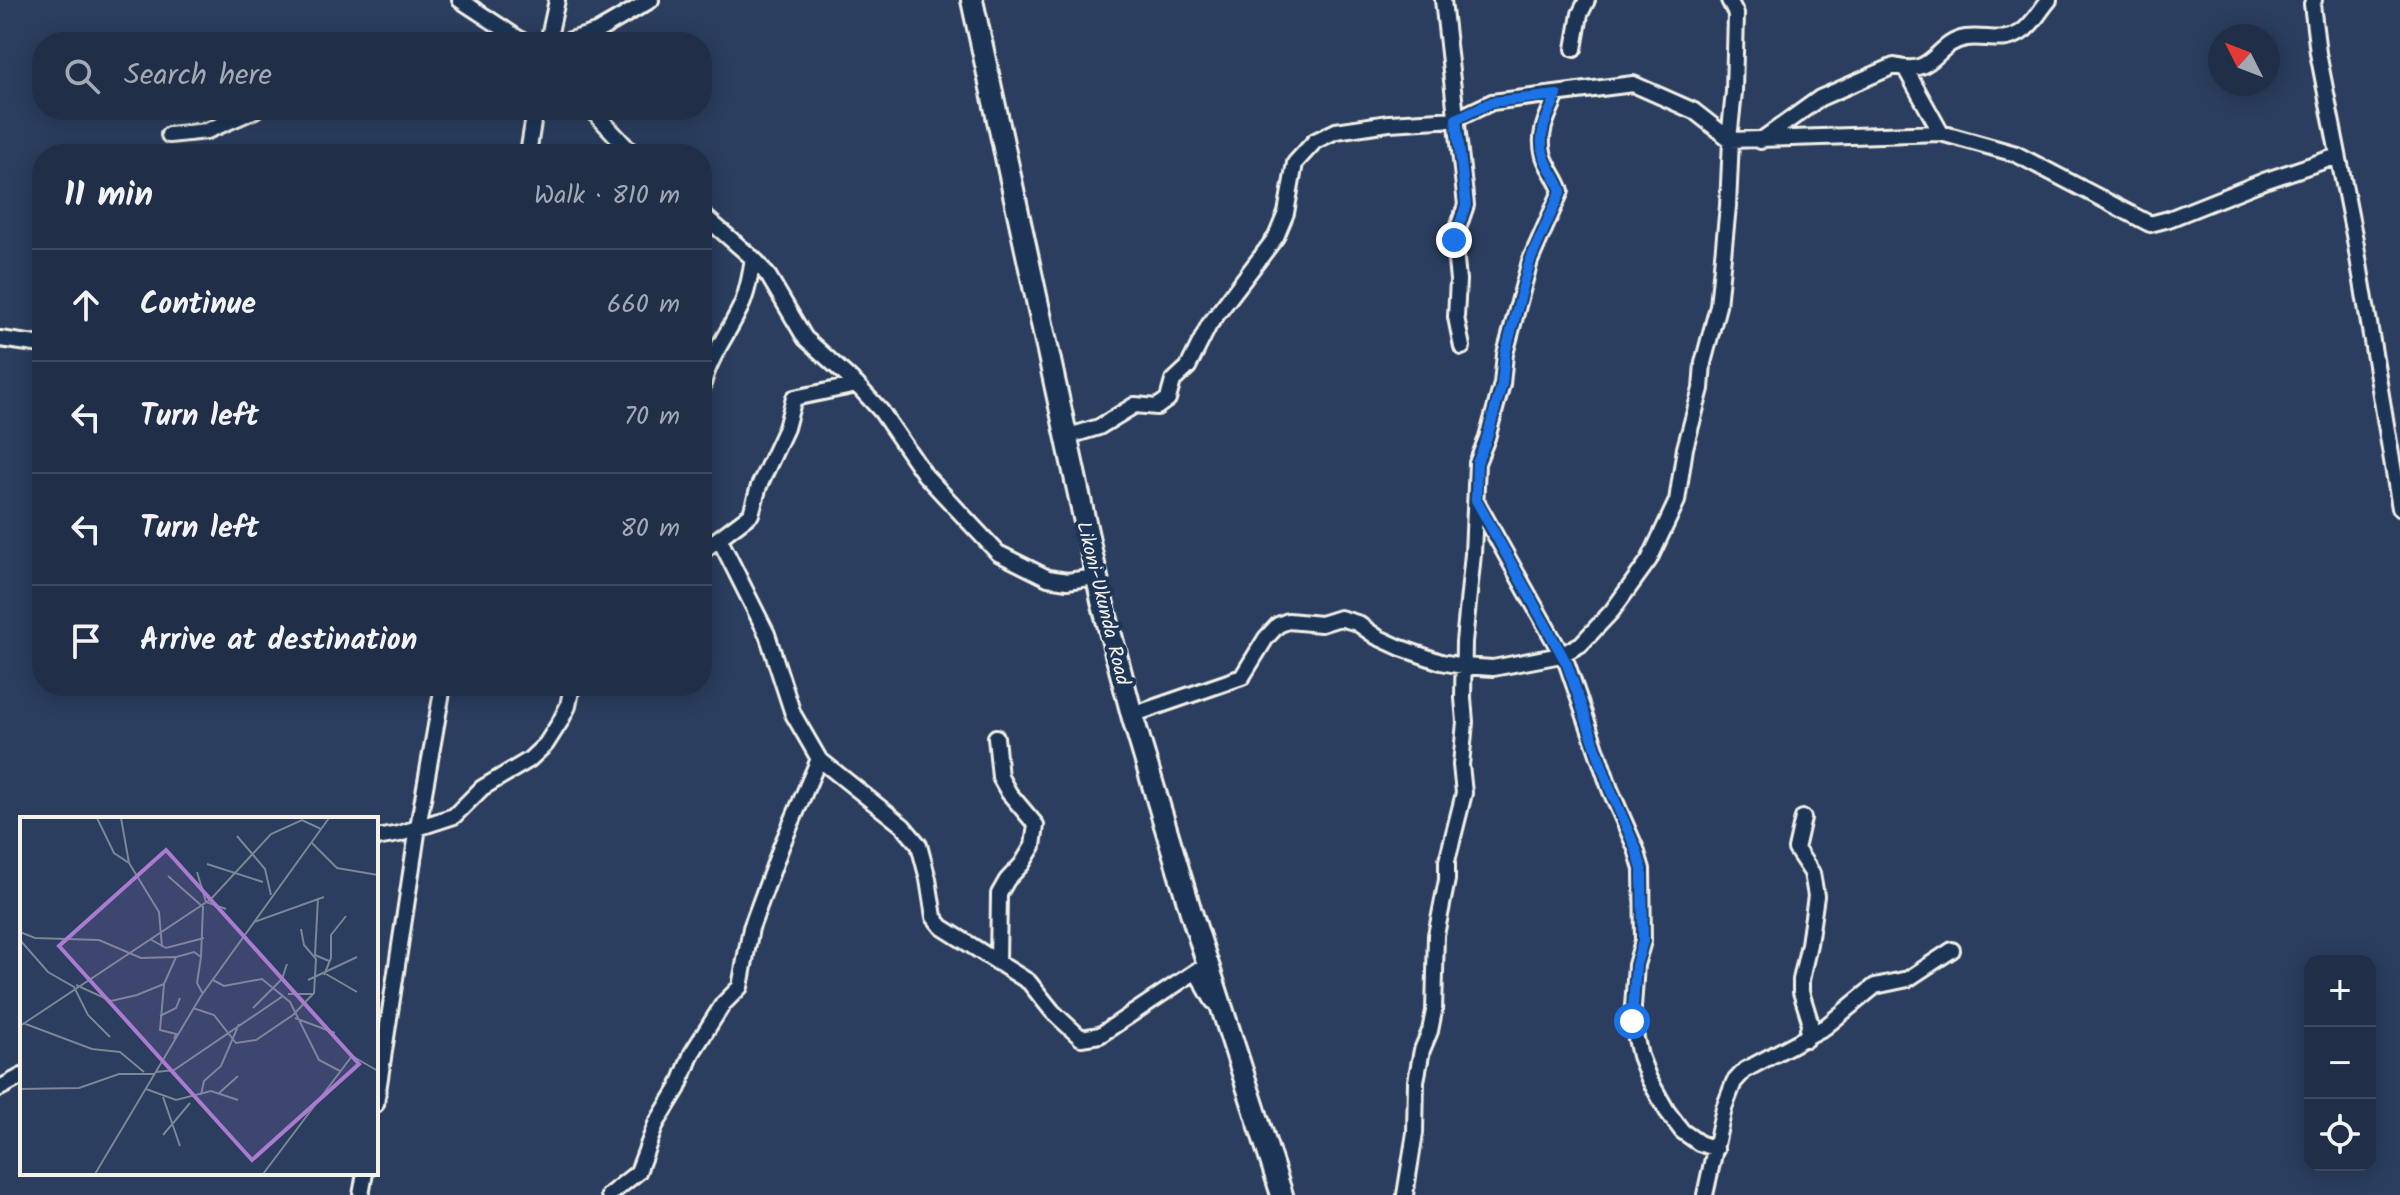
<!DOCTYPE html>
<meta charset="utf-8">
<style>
:root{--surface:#202e47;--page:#28364e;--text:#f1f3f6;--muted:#a2a8b4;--line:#3d4a60}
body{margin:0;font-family:Kalam,sans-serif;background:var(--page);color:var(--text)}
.controls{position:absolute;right:24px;bottom:24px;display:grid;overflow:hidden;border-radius:16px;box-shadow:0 4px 20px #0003}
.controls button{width:72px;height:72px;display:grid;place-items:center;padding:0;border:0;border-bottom:2px solid var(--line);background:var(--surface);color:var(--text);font:40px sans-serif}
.compass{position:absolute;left:2208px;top:24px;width:72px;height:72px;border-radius:50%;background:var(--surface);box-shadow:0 4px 20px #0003;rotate:312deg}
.stop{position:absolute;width:24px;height:24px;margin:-18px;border:6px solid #1a73e8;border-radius:50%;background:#fff}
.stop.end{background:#1a73e8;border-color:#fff;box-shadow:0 2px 8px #0008}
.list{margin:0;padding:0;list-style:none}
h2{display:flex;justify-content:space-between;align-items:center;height:104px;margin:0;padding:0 32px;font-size:34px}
h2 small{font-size:26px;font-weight:400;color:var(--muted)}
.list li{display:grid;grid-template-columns:52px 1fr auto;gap:24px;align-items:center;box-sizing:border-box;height:112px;padding:0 32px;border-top:2px solid var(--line)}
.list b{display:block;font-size:30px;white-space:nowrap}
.list em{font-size:26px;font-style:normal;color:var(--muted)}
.icon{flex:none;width:44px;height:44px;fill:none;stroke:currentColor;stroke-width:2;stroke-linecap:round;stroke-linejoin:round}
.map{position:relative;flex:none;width:2400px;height:1195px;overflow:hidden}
.search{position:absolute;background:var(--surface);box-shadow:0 4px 20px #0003;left:32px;top:32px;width:680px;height:88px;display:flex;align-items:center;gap:20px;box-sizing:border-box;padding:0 28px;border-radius:32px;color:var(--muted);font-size:30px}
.panel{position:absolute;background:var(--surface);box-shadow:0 4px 20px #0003;left:32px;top:144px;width:680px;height:552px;border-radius:32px}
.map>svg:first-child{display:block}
</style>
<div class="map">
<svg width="2400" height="1195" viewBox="0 0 2400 1195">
<rect width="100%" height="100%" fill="#2b3e5f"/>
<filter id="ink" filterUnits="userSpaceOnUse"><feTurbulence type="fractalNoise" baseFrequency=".0125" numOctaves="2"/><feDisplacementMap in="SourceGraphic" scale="16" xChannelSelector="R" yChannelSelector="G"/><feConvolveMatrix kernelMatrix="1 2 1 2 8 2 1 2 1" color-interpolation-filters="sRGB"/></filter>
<g filter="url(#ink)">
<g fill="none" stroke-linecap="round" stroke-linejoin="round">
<defs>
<path id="minor" d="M460,0L524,42
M1443,0L1466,205L1454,240L1458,280L1456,317L1462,347
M2314,0L2312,4L2318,53L2355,240L2400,508
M548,42L557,0
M564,42L596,32L651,0
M1574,49L1580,14L1587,0
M1905,68L1941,133
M592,110L633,154
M169,135L207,131L255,110
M1729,139L1734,92L1736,14L1729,0
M1760,141L1820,98L1894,66C1936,77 1934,43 1966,38C1985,35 2002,44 2020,33C2032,26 2040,10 2049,0
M528,154L535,110
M702,214L757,262L769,277L805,338L857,385
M0,339L42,345
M702,388C709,356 730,332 743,302C748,288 751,273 753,258
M1066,437L1099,427L1135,405L1157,407L1168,399L1173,381L1188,367L1209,325L1276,237L1286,213L1295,163L1315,141L1336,131L1389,123L1456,119L1492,102L1633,84L1694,111L1731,140L1941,133L2016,154L2150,224L2169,219L2264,181L2338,156
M1476,501L1567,664L1610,789L1636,849L1642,869L1643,941L1636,965L1632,1021L1640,1056L1649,1079L1667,1111L1682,1131L1699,1143L1716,1149
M702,552L719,538
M1132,715L1242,677L1266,638L1278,625L1288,621L1321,624L1340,618L1357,623L1377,637L1401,648L1441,662L1463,666L1493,668L1561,655L1581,644L1612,611L1649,560L1677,501L1685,448L1701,389L1703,363L1718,306L1728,206L1731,140
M996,737L1000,777L1009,793L1036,825L1033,846L1022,864L1007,880L999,894L998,963
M819,759L903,826L919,845L928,879L934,917L942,927L1029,982L1053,1012L1081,1038L1100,1035L1196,971L1213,1001
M1803,818L1796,849L1812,873L1816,896L1809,944L1801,980V992L1810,1021L1806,1039
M376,838L399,834L454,816L482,788L529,760L546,744L560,722L568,706L572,686
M0,1088L22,1076
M376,1104L418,827L443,686
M361,1195L365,1173
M609,1195L638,1172L656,1124L678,1088L692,1053L723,1004L740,987L751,928L781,847L819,759L793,714L767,634L719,538L751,514L759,486L786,428L794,398L857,385L881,411L925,475L998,553L1048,578L1067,581L1096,577
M1405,1195L1415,1133L1416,1081L1422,1050L1430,1031L1434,1011L1436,935L1447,880V861L1464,793L1461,765L1465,722L1463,698L1464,642L1473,554L1477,463L1487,438L1502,384L1505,354L1530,261L1561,191C1557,178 1548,169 1544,156C1537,134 1548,115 1557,95
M1705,1195L1724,1108L1734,1082L1745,1070L1825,1027L1875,986L1908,979L1952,950"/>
<path id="highway" d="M972,0L1102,601L1132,715L1191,912L1282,1195"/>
</defs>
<!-- minor casing -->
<use href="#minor" stroke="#f4f1e8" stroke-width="20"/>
<!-- highway casing -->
<use href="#highway" stroke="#f4f1e8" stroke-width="26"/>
<!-- minor -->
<use href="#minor" stroke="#1d3557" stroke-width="14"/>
<!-- highway -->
<use href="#highway" stroke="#1d3557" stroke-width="20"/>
</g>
</g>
<g fill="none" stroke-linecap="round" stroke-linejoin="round" filter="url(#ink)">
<!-- route -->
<path stroke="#1a73e8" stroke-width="10" d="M1454,240L1466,205L1456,119L1492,102L1557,95C1548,115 1537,134 1544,156C1548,169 1557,178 1561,191L1530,261L1505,354L1502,384L1487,438L1477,463L1476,500L1567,664L1610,789L1636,849L1642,869L1643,941L1636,965L1632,1021"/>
</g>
<g text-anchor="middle" stroke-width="8" stroke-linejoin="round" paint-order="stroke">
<!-- street labels -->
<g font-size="20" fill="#f4f1e8" stroke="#1d3557">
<text transform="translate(1104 603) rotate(76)" y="7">Likoni-Ukunda Road</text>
</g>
</g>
<!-- overview -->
<g transform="translate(20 817)">
<rect width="358" height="358" fill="#2b3e5f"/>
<path fill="none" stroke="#7b8696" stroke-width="2" d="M77,1L94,36L109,46L139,95L142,130M101,1L109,46M217,19L245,52L251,78M291,25L317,51L358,58M187,47L243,65M177,55L186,85L206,92M148,59L183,90L181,140M298,81L295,138L309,144M234,105L304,80M0,115L15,121L79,123L121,141L156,140M130,122L146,131L184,121M0,123L28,155L54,170L68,198L90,220M306,157L337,175M304,158L311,141V118L326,99M193,163L204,169L242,162L270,185L299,243L320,254M288,163L337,140M144,167L140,213L156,217L154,222M56,168L91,184L117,178L144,167L156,140L174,135L181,140L177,166L183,177M268,177H293M173,191L194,198L216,226L236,223L273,198M233,191L262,162L267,147M273,198L294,176L296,142L284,128L281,112M140,199L156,191L160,181M275,201L315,216M3,206L72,232L100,235L124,255M0,209L191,82L251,17L282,3L301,12M136,255L154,253L263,179M0,272L59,271L99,257H134M126,272L156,283L191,274L218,283M198,277L218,259M181,278L184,264L201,249L219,207M143,280L160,329M143,318L170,286M75,357L181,179L309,1M243,357L332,239L358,254"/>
<path fill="#ab7bcf" fill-opacity="0.15" stroke="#ab7bcf" stroke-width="4" d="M146,33L339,247L232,343L39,129Z"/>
<rect width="358" height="358" fill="none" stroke="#f4f1e8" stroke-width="4"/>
</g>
</svg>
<div class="controls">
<button>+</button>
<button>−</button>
<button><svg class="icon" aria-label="locate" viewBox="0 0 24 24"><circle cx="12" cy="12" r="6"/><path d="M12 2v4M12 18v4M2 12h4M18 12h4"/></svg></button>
</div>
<svg class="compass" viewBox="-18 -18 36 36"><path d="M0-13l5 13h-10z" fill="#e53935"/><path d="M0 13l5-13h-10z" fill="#a2a8b4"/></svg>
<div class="stop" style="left:1632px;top:1021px"></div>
<div class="stop end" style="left:1454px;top:240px"></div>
<div class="search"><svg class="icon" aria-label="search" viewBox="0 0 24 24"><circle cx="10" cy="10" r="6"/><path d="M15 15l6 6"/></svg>Search here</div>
<section class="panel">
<h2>11 min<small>Walk · 810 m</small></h2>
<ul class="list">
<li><svg class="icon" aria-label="ahead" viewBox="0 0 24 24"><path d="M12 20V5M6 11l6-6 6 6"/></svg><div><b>Continue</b></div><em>660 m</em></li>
<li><svg class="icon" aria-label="left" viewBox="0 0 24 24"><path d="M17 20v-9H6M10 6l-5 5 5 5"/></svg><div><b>Turn left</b></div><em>70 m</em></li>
<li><svg class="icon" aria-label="left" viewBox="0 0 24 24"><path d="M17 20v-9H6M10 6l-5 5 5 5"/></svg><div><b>Turn left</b></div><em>80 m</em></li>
<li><svg class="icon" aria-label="arrive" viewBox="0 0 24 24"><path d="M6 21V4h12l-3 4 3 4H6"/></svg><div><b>Arrive at destination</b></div></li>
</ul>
</section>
</div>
